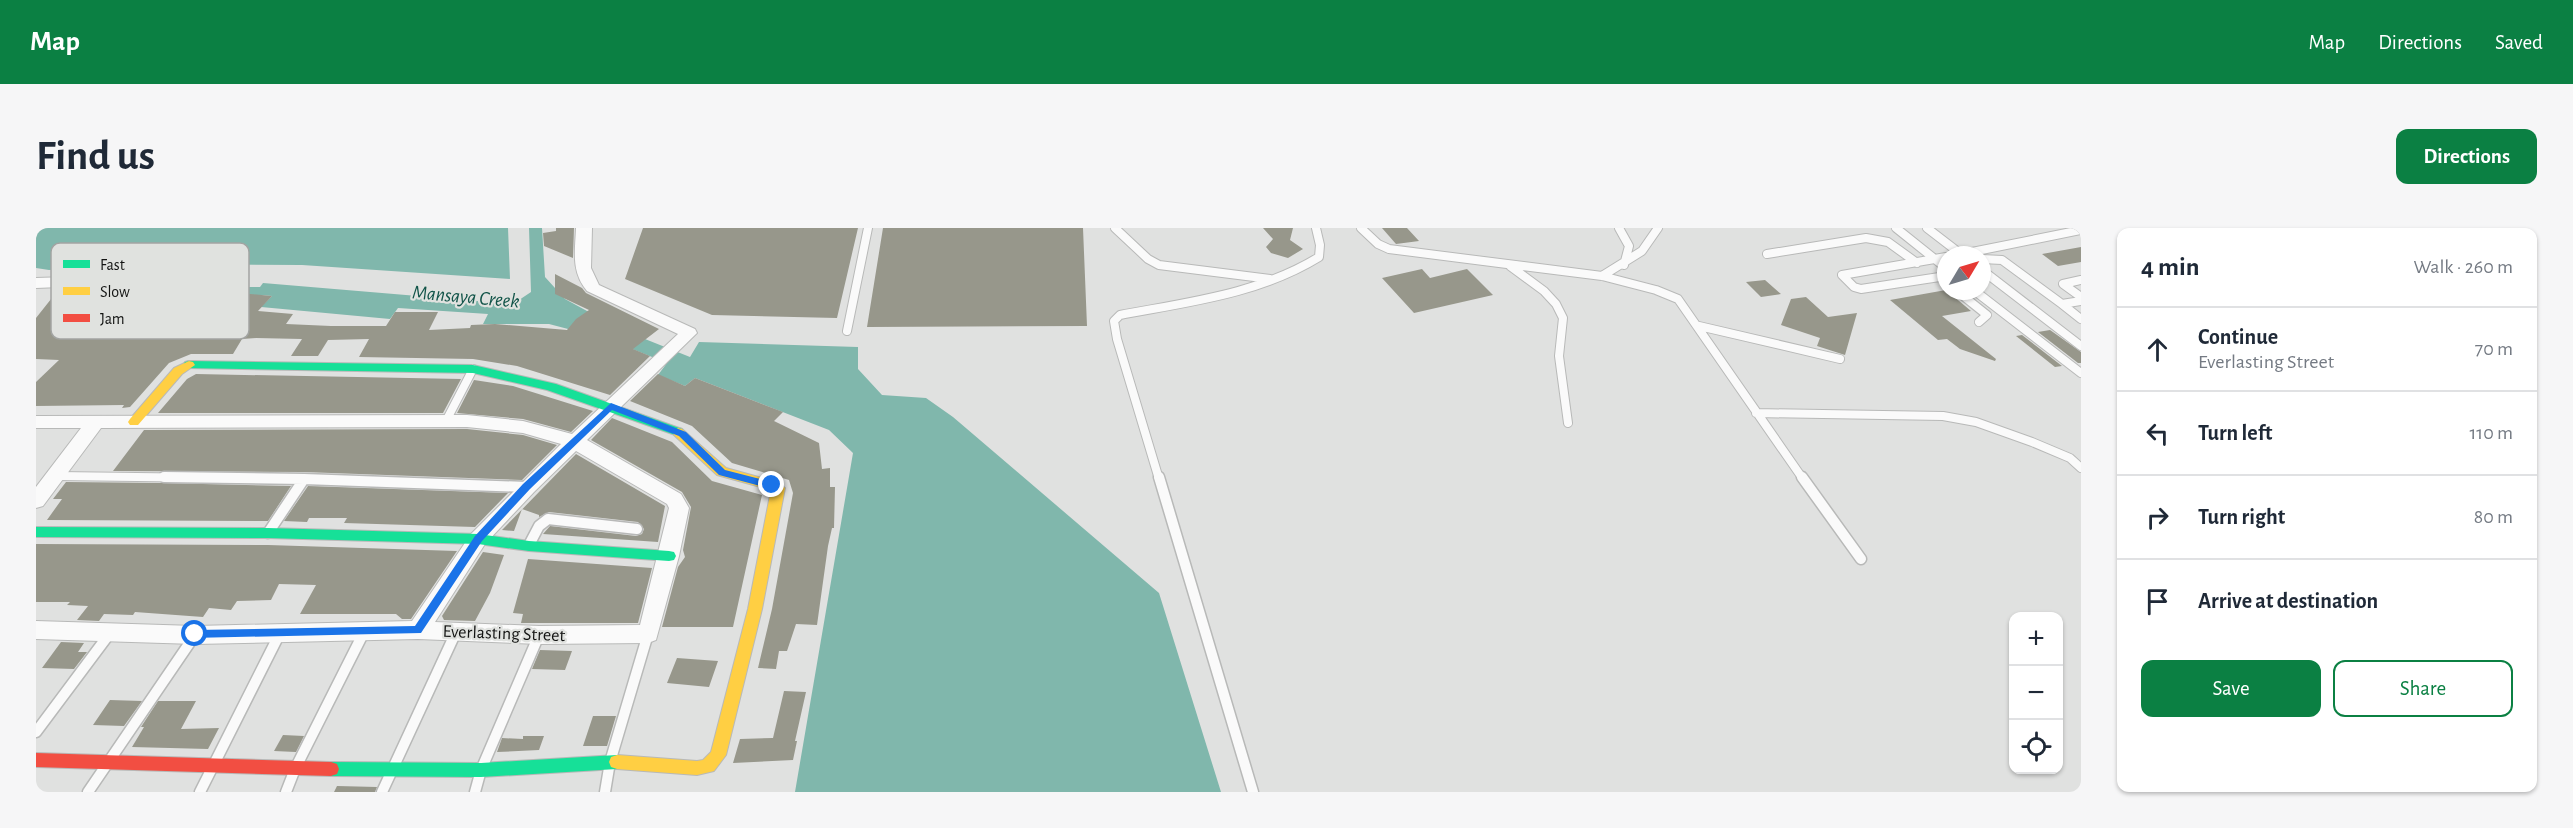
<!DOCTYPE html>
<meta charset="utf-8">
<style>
:root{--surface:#fff;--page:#f6f6f7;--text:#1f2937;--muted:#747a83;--line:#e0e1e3;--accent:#0b8043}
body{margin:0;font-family:"Alegreya Sans",sans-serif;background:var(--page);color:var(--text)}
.controls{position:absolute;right:18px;bottom:18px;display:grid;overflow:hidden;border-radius:12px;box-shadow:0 2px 4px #0004}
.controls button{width:54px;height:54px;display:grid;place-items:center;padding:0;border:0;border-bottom:2px solid var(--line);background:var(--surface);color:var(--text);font:30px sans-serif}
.compass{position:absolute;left:1901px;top:18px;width:54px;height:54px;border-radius:50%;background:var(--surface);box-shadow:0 2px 4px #0004;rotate:52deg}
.stop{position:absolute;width:18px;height:18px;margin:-14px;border:4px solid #1a73e8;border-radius:50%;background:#fff}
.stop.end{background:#1a73e8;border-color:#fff;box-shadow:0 2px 6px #0008}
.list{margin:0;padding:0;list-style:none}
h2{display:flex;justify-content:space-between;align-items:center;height:78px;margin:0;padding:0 24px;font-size:26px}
h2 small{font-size:20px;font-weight:400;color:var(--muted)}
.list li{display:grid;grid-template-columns:39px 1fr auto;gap:18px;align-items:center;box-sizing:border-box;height:84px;padding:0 24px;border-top:2px solid var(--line)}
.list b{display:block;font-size:22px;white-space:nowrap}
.list p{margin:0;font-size:20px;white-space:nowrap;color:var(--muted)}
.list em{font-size:20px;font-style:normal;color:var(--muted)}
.actions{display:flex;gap:12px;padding:18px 24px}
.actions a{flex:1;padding:14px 0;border:2px solid var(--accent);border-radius:12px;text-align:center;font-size:21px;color:var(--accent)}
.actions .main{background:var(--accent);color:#fff}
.icon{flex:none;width:33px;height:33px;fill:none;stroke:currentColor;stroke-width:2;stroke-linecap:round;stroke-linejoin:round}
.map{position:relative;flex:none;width:2045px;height:564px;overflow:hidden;border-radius:12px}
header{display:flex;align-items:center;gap:36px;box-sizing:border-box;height:84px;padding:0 30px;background:var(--accent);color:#fff}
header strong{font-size:28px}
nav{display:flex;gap:33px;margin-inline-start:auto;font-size:21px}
.intro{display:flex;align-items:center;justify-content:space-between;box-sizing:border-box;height:144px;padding:0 36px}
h1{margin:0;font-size:42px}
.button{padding:15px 27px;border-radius:12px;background:var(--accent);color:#fff;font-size:21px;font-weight:700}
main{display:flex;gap:36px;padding:0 36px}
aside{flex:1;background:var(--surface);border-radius:12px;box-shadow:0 2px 4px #0004}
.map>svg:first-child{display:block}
</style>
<header>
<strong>Map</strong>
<nav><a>Map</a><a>Directions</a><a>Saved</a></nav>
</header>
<div class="intro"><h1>Find us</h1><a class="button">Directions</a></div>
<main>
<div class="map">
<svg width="2045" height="564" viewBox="0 0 2045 564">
<rect width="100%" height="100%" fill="#e0e1e0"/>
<!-- water -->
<path fill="#80b7ac" d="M0,0H472L474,51L266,37L118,36L13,42L0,40Z
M493,0H506L509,49L529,71L551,83L609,111L654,129L663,114L822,119V141L846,167L890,170L917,189L1123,365L1185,564H759L817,225L793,202L659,150L649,158L622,147L631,135L574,112L513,96H447L452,86L362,80L354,91L225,79L236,68L225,67L218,73L214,67L181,68L178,73H150L144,81H135L140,71L123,73L143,58L212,54L209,59H224L227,55L477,76L495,64Z"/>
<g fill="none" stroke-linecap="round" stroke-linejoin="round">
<!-- stream -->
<path stroke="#80b7ac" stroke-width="4.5" d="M121,77L181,75"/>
</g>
<!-- building -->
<path fill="#97978b" d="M520,0H538L537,30L508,18L507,5L520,3Z
M607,0H822L801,90L676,87L589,51Z
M847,0H1047L1051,98L831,99Z
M1227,0H1257L1254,12L1267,21L1252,30L1235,25L1230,19L1237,11Z
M1346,0H1371L1383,13L1360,16Z
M2045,19V34L2022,38L2006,26Z
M1386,41L1394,50L1431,41L1457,67L1378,85L1346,50Z
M519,46L546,60L550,65L623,101L597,121L614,128L574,167L481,138L437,131L323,129L333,111L292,112L282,128H255L266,111L220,110L206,111L197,126H155L133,135L94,179L86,180L88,177L0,178V154L23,132L0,131V90L23,61L145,56L124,81H161L164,76H175L181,68H201L203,65L236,68L222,83L257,86L250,96L295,98H350L359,84H402L393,102L434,100L435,97L459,96L531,102L540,91L553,82L519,66Z
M1729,52L1745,66L1725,69L1710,54Z
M1910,62L1935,83L1906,88L1960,131L1959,133L1924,121L1911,111L1902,112L1854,72Z
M1770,69L1792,89L1821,85L1809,127L1781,118L1784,110L1745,97L1755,71Z
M2014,102L2045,124V135H2042L2002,104Z
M1986,107L2026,138L2019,139L1980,108Z
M160,146L425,151L407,185H122L151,151Z
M622,146L649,158L659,150L747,184L738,193L783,215L786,241L794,240V259H799L798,300H796L792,318L781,397L760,396L751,423H743L740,441L722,440L736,381L757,265L753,252L696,235L656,198L594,173Z
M438,152L477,158L557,183L535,204L487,191L421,185Z
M576,190L636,214L676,253L726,267L697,399H626L642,339L649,329L647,322L655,279L646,264L555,212Z
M431,201L487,207L521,217L486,252L268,244L77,243L108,202Z
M540,226L629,278L622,314L507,306L514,298L600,308L606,306L608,301L602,294L513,284L503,289V287L486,281L478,303L466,302Z
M30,254L125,255L255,258L232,293L11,292L26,271H17Z
M272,258L472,265L439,299L308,295L311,290H273L271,294L248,293Z
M0,316L232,317L421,323L375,391H366L360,386H264L280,357L243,356L235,372L201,373L195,382L173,380L167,389L99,384L97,387L68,386L63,393L41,392L52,378L31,377L34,374H0Z
M447,324L468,327L454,365L439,393L408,392L406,388Z
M492,331L616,340L602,395H485L487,386L477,385Z
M25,414L48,415L42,424H51L38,441L6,440Z
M504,422L536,423L529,442L496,441Z
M641,430L682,433L673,459L631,455Z
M748,463L770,464L759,513H761L757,532L697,535L704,511L737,510Z
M74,472L106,473L88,498L57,497Z
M122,473H160L145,501L183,500L172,521L96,519L108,499H105Z
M557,488H580L571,518H547Z
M247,507L268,508L260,524L238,523Z
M487,508H508L503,522L461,524L466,510L487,511Z
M301,558L341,559L339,564H298Z"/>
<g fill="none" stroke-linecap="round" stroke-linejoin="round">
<defs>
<path id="lane-far1" d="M1079,0L1112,31L1123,37L1234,51
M1325,0L1342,16L1353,21L1566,48L1620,62L1642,71L1767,251
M1583,0L1593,18L1588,37
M1860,0L1910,40
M1891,0L1926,27
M1731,26L1830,10L1852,14L1881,35
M1921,27L2045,2
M1910,29L1806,47L1818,59L1825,61L1910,48
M1946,31L1966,32L2026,76L2045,73
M1474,38L1508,63L1520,76L1527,90L1523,128L1532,195
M1946,42L2045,118
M1566,48L1606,23L1622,0
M2045,52L2027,56L2045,69
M1921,63L1951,87L1943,94
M1939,63L2045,145
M2026,76L2045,91
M1663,98L1804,131
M811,103L832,0
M1720,185L1907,188L1940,194L1996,214L2034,230L2045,240
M410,193L437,141
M21,248L252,251
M1123,251L1081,111L1078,93L1084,87C1152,74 1223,66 1283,29L1284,17L1280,0"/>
<path id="lane" d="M128,249L268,251L491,259
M1123,249L1217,564
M1766,249L1825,331
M232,305L268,251
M493,317L503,298L512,291L601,301
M0,504L74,405
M52,564L159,407
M164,564L244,405
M250,564L259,541L328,404
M346,564L420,404
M439,564L445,542L503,407
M569,564L574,534L612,406"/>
<path id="street" d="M540,0H556L555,40L563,57L659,101L661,105L551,212L645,266L653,280L643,328L620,412L612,415L503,416L382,411L159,416L0,411V393L159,398L376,393L435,306L525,216L487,205L431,199L65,200L7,278L0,280V259L45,200H0V188L431,187L487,193L536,206L642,106L551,63C535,44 539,24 540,0ZM540,223L631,276L633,280L604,397L503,398L399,394L449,316L498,264Z
M189,44L195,46L197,49L195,52L0,60V50Z"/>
<path id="fast" d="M153,133L437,137L520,156L646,201L648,204L642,208L511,162L437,145L149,140L147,137L149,134Z
M0,299L232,300L442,306L493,313L633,323L638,324L640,328L638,332L633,333L493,323L442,316L232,310L0,309Z
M581,527L587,529L589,534L587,539L581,541L445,549L295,548L289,546L287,541L289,536L295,534L445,535Z"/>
<path id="slow" d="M153,133L157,134L159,137L146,146L102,197H94L92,194L94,191L138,140Z
M642,200L646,201L690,240L741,254L749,260L726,381L690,527L678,543L661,547L581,541L575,539L573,534L575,529L581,527L661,533L667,532L675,524L712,381L735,262L681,247L638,207L636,204Z"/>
<path id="jam" d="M0,525L295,534L301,536L303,541L301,546L295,548L0,539Z"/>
</defs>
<!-- lane-far1 casing -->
<use href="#lane-far1" stroke="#b8b9b8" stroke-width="10"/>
<!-- lane casing -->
<use href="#lane" stroke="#b8b9b8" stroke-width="13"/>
<!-- street casing -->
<use href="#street" stroke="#b8b9b8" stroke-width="2"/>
<!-- fast casing -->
<use href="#fast" stroke="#b8b9b8" stroke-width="2"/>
<!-- slow casing -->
<use href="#slow" stroke="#b8b9b8" stroke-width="2"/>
<!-- jam casing -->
<use href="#jam" stroke="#b8b9b8" stroke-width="2"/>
<!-- path -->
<path stroke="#bfc0bf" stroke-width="2" stroke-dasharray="4 2" stroke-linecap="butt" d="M203,67L212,59"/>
<!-- lane-far1 -->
<use href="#lane-far1" stroke="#fafafa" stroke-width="8"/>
<!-- lane -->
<use href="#lane" stroke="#fafafa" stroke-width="10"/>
<!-- street -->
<use href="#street" fill="#fafafa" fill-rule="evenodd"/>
<!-- fast -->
<use href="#fast" fill="#16e098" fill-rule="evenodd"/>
<!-- slow -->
<use href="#slow" fill="#ffcf43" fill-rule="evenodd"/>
<!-- jam -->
<use href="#jam" fill="#f24e42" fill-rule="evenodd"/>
</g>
<!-- route -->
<path fill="#1a73e8" d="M575,175L650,204L689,242L736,254L741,257L736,261L683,247L643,208L576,182L494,261L446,313L385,405L155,410V403L159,402L379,398L439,308L487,256Z"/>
<g text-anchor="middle" stroke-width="4.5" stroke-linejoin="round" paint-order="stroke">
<!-- street labels -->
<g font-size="18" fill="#121312" stroke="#e0e2df">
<text transform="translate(468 405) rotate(2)" y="6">Everlasting Street</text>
</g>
<!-- water labels -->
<g font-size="20" font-style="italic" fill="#125449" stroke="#e0e2df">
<text transform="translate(430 68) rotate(5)" y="7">Mansaya Creek</text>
</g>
</g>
<!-- legend -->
<rect x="15" y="15" width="198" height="96" rx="9" fill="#e0e2df" stroke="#a2a4a2" stroke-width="1.5"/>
<rect x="27" y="32" width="27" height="8" fill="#16e098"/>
<rect x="27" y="59" width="27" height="8" fill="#ffcf43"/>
<rect x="27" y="86" width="27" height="8" fill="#f24e42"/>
<g font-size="16" fill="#121312">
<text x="64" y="42">Fast</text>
<text x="64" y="69">Slow</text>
<text x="64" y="96">Jam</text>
</g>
</svg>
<div class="controls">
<button>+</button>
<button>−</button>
<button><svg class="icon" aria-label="locate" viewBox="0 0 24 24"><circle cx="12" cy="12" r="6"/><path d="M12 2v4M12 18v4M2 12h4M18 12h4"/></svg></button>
</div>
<svg class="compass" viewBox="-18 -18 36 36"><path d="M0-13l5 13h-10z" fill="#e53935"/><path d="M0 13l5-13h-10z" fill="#747a83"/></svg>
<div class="stop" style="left:159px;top:406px"></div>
<div class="stop end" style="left:736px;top:257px"></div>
</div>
<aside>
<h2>4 min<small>Walk · 260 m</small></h2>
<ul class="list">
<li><svg class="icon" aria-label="ahead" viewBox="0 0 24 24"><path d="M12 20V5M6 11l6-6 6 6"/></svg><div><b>Continue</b><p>Everlasting Street</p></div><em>70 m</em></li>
<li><svg class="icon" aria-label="left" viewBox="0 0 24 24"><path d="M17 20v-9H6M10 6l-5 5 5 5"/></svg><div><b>Turn left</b></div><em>110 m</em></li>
<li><svg class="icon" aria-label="right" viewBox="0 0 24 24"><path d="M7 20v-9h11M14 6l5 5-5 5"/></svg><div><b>Turn right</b></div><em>80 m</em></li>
<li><svg class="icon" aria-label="arrive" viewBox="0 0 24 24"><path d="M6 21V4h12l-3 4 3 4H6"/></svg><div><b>Arrive at destination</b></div></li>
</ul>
<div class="actions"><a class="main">Save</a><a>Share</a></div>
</aside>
</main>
